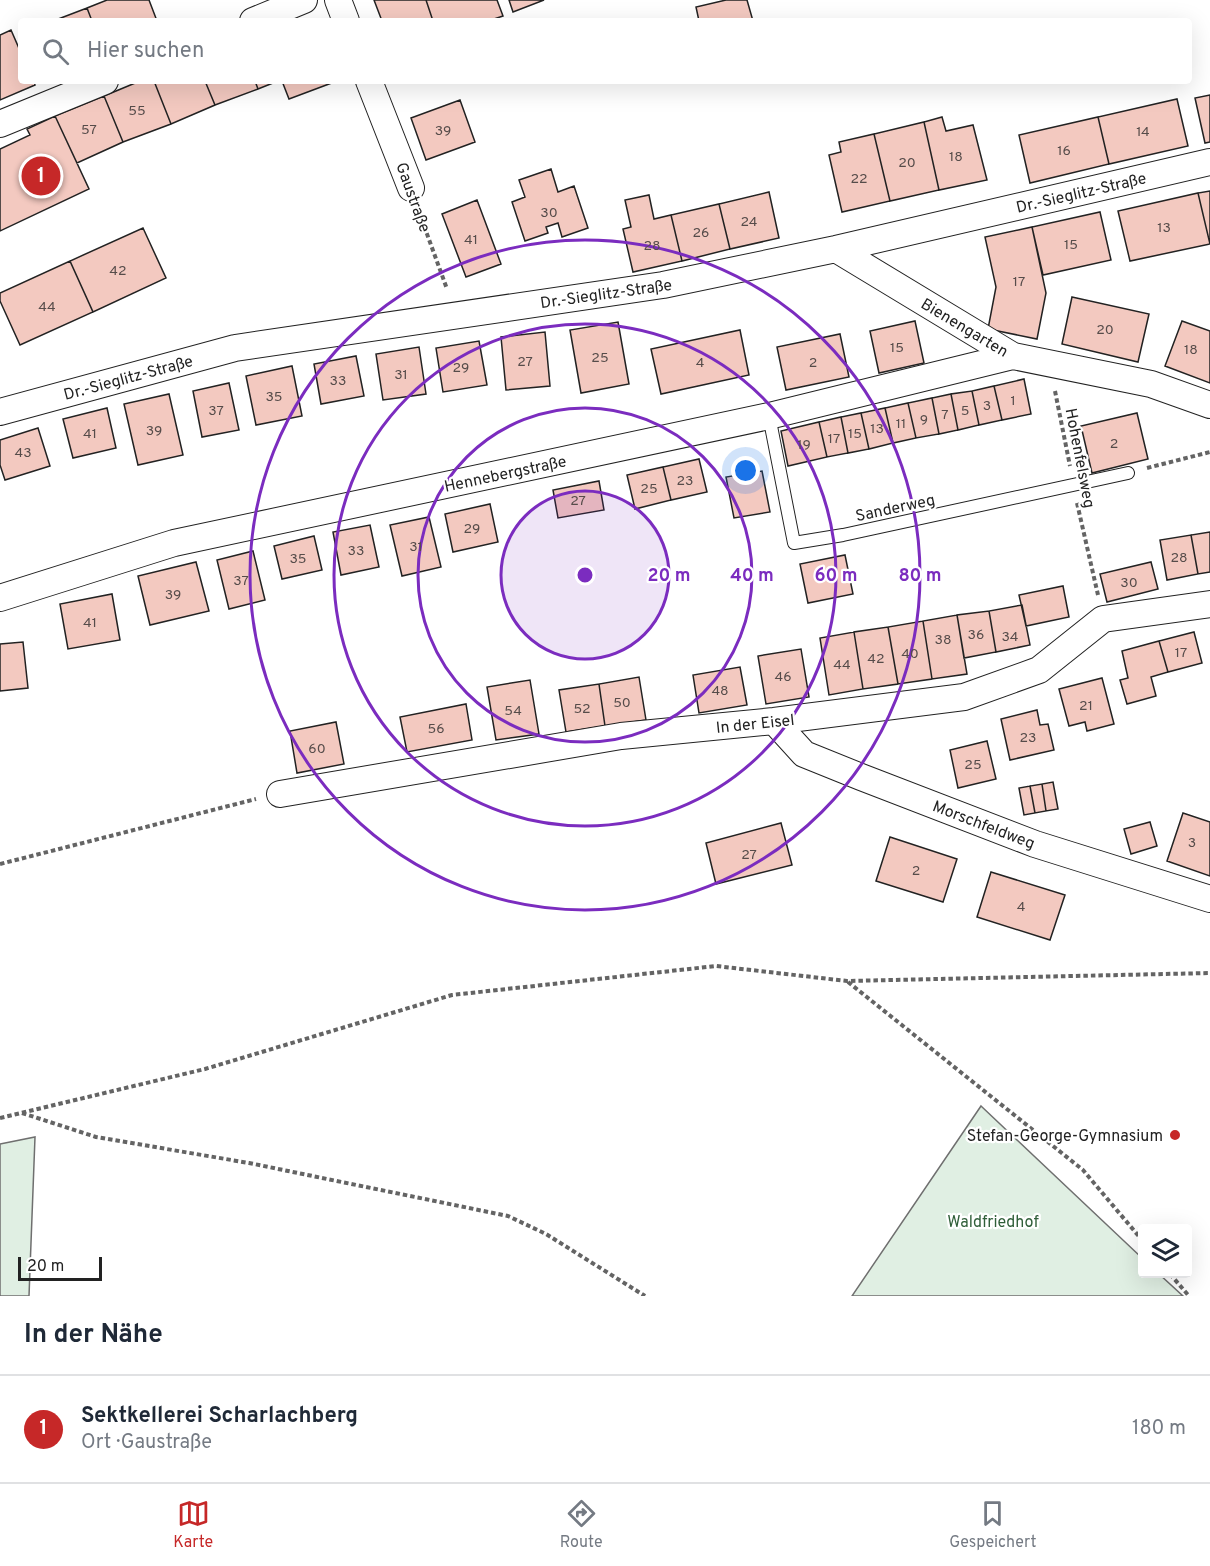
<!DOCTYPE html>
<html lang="de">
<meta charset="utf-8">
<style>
:root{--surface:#fff;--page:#f6f6f7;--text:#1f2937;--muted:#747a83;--line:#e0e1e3;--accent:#c62828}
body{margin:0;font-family:Overpass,sans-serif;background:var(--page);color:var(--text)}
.controls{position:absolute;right:18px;bottom:18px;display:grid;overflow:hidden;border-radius:6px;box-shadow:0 6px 24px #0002}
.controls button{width:54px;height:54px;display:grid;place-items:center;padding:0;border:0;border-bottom:2px solid var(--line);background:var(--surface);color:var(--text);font:30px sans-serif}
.scale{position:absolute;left:18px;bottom:15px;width:84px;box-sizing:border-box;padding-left:6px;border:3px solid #222;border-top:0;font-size:16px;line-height:21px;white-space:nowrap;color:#222;-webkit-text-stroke:4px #fff;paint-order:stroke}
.you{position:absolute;left:746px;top:471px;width:21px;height:21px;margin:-15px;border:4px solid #fff;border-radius:50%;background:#1a73e8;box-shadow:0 0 0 9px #1a73e833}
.badge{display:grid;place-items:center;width:39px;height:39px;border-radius:50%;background:var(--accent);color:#fff;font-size:20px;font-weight:700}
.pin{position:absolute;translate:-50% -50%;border:3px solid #fff;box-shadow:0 2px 6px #0006}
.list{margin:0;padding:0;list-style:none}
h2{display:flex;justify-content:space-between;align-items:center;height:78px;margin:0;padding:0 24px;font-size:26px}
h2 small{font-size:20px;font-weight:400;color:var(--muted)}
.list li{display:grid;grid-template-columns:39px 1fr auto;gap:18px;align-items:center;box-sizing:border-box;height:108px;padding:0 24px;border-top:2px solid var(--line)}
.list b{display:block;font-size:22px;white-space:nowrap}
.list p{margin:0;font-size:20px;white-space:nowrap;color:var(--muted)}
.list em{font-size:20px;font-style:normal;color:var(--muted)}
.icon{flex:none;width:33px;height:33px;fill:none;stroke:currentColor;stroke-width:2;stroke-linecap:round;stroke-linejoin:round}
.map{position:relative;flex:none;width:1210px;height:1296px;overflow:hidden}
.search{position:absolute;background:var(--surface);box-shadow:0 6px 24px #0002;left:18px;right:18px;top:18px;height:66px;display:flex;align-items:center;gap:15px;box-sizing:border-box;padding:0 21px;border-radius:6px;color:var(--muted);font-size:22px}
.sheet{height:186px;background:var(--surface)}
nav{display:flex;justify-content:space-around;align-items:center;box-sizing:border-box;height:84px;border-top:2px solid var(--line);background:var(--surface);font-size:16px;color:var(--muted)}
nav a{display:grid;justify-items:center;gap:3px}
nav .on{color:var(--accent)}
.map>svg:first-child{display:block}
</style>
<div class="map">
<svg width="1210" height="1296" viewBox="0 0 1210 1296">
<rect width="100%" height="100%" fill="#fff"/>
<!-- green -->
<path fill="#e0efe3" stroke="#6f6f6f" stroke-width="1.5" d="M981,1106L1142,1258V1274H1159L1183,1296H852Z
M35,1137L29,1296H0V1144Z"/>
<!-- building -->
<path fill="#f3c9c0" stroke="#222" stroke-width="1.5" d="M107,0H149L157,21H92L87,8Z
M374,0H426L433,21H382Z
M426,0H497L503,16L488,21H433Z
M509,0H544L513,12Z
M726,0H747L753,21H699L696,7Z
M87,8L92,21H53Z
M11,30L21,53V81H34L35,85L0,100V35Z
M140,81H154L171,124L123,142L104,96Z
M154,81H205L215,105L171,124Z
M205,81H255L258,89L215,105Z
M255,81H278L258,89Z
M282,81H337L289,99Z
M1210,95V142L1205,143L1195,98Z
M104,96L123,142L77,163L55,116Z
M1177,99L1188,146L1109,164L1098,117Z
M460,100L475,142L426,160L411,118Z
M55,116L89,189L0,231V149L30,135L27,129Z
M942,117L946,131L973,125L987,180L939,190L924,122Z
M1098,117L1109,164L1030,183L1019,135Z
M924,122L939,190L890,201L874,134Z
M874,134L890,201L842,212L829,155L841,152L839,142Z
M551,169L558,192L574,186L588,228L562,237L558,223L546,227L548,233L525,241L512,202L525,197L519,180Z
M1210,191V244L1198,193Z
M769,192L779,238L730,249L719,204Z
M1198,193L1210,244L1130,261L1118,211Z
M649,195L654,219L671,215L682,261L633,272L623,229L631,227L625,200Z
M477,200L501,264L466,277L442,214Z
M719,204L730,249L682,261L671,215Z
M1100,212L1111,260L1043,275L1032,227Z
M1032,227L1046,293L1037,339L988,329L996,287L985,237Z
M143,228L166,278L93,312L70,261Z
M70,261L93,312L20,345L0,301V293Z
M1072,297L1149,314L1138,362L1062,344Z
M915,321L924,363L879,373L870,331Z
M1182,321L1210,331V383L1165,366Z
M618,322L629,384L581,393L570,330Z
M740,330L749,375L661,394L651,349Z
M545,332L550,386L506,390L501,337Z
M840,334L849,377L786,390L777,347Z
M479,341L487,385L443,392L436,348Z
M419,347L426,394L383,400L376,354Z
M356,356L364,396L321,404L314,364Z
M292,366L302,416L256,425L246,376Z
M1024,379L1031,414L1002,420L994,386Z
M229,383L239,430L202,437L193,391Z
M994,386L1002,420L979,425L972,391Z
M972,391L979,425L958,430L951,394Z
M169,394L183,455L138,465L124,404Z
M951,394L958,430L939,434L932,398Z
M932,398L939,434L916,438L908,403Z
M908,403L916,438L893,443L885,408Z
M107,408L116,448L73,458L63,419Z
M885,408L893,443L869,449L861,413Z
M861,413L869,449L848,453L841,417Z
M1137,413L1148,459L1092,473L1081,426Z
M841,417L848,453L827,457L819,422Z
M819,422L827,457L788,466L781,431Z
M38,428L50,466L5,480L0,465V440Z
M699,459L707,492L671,500L663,467Z
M663,467L671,500L635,509L627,475Z
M762,471L770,512L734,518L726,477Z
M599,481L604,510L558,518L553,490Z
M490,504L498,542L453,552L445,514Z
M429,517L441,567L402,576L390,525Z
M370,525L379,567L341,575L333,532Z
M1210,532V572L1198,574L1191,535Z
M1191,535L1198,574L1167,580L1160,540Z
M314,536L322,570L282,579L274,546Z
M253,551L265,600L229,609L217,560Z
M845,555L853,594L808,603L800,564Z
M196,562L209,611L150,625L138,576Z
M1151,562L1158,589L1107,602L1100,574Z
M1063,586L1069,617L1026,626L1019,595Z
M112,594L120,640L68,649L60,604Z
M1022,605L1030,645L996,652L989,611Z
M989,611L996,652L964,658L957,615Z
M957,615L967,674L932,679L923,621Z
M923,621L932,679L898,684L888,627Z
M888,627L898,684L863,689L854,632Z
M854,632L863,689L829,695L820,638Z
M1194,632L1202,663L1168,672L1159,641Z
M1159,641L1168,672L1151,677L1156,696L1127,704L1120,680L1128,678L1122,651Z
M23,642L28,688L0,691V644Z
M801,649L809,697L766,704L758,656Z
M740,667L747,705L699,713L693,675Z
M639,677L646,720L605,726L599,684Z
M1102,678L1114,724L1087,731L1085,722L1069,726L1059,689Z
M530,680L539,734L496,740L487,687Z
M599,684L605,726L566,732L559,690Z
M466,704L472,740L407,752L400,717Z
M1037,710L1040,725L1048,724L1054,750L1010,760L1001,719Z
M336,722L344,764L297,773L290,731Z
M987,741L996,779L958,788L950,750Z
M1053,782L1058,809L1046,811L1042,784Z
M1042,784L1046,811L1035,813L1030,786Z
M1030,786L1035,813L1024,815L1019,788Z
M1183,813L1210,822V876L1167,861Z
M1150,822L1157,846L1131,854L1124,829Z
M781,823L792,865L716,884L706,843Z
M890,837L957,859L943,902L876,881Z
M991,872L1065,895L1050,940L977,917Z"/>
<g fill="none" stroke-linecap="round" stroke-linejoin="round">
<defs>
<path id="service" d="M769,416L794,543L843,535L1128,473"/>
<path id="minor" d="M338,0L346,21
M253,21L304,0
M369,81L411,188
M0,124L105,81
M836,249L1013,356L1151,384L1210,405
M0,412L235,348L663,285L836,249L1210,162
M0,598L174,543L769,416L1013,356
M774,721L804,754L861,777L1035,844L1210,899
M280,794L621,736L774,721L964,697L1039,670L1103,619L1210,604"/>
</defs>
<!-- service casing -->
<use href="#service" stroke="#222" stroke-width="14"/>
<!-- minor casing -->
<use href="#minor" stroke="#222" stroke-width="28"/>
<!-- path -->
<path stroke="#646464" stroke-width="4" stroke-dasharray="4.5 3" stroke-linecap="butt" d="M419,212L447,289
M1055,391L1070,466
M1147,468L1210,452
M1077,503L1098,595
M0,864L256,799
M848,982L1083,1170L1142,1240
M22,1113L96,1137L249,1163L508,1216L546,1234L645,1296
M0,1118L205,1069L452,995L716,966L847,981L1210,973
M1170,1274L1189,1296"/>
<!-- service -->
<use href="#service" stroke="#fff" stroke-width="12"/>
<!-- minor -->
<use href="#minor" stroke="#fff" stroke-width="26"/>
</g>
<!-- distance rings -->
<circle cx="585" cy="575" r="84" fill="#7b2cbf" fill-opacity=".12"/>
<g fill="none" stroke="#7b2cbf" stroke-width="3">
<circle cx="585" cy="575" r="84"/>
<circle cx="585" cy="575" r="167"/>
<circle cx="585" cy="575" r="251"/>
<circle cx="585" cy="575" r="335"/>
</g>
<!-- markers -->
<circle fill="#c62828" stroke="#fff" stroke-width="2" cx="1175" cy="1135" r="6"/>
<g text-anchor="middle" stroke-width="4.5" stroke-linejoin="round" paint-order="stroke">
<!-- number labels -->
<g font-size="14" fill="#564c4a">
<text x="137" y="115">55</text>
<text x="89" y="134">57</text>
<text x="443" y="135">39</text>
<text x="1143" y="136">14</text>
<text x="1064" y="155">16</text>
<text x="956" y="161">18</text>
<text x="907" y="167">20</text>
<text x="859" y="183">22</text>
<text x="549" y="217">30</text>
<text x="749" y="226">24</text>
<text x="1164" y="232">13</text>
<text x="701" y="237">26</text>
<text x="471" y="244">41</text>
<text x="1071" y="249">15</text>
<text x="652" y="250">28</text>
<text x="118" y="275">42</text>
<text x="1019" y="286">17</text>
<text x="47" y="311">44</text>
<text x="1105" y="334">20</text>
<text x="897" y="352">15</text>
<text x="1191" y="354">18</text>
<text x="600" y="362">25</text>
<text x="525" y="366">27</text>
<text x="700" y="367">4</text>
<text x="813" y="367">2</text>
<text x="461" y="372">29</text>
<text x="401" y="379">31</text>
<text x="338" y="385">33</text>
<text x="274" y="401">35</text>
<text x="1013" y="405">1</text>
<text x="987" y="410">3</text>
<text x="216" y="415">37</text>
<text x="965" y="415">5</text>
<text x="945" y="419">7</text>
<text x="924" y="424">9</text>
<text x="901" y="428">11</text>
<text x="877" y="433">13</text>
<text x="154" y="435">39</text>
<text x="90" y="438">41</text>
<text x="855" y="438">15</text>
<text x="834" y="443">17</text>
<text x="1114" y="448">2</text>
<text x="804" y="449">19</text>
<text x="23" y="457">43</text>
<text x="685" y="485">23</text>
<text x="649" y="493">25</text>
<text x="578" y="505">27</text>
<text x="472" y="533">29</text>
<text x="416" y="551">31</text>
<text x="356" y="555">33</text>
<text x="1179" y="562">28</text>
<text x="298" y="563">35</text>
<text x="241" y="585">37</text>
<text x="1129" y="587">30</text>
<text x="173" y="599">39</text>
<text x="90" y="627">41</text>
<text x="976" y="639">36</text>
<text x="1010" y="641">34</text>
<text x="943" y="644">38</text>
<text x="1181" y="657">17</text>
<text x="910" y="658">40</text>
<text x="876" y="663">42</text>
<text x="842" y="669">44</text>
<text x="783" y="681">46</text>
<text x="720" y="695">48</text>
<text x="622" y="707">50</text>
<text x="1086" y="710">21</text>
<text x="582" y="713">52</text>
<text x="513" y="715">54</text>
<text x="436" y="733">56</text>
<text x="1028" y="742">23</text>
<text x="317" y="753">60</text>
<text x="973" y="769">25</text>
<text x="1192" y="847">3</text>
<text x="749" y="859">27</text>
<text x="916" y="875">2</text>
<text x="1021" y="911">4</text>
</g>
<!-- street labels -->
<g font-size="16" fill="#222" stroke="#fff">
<text transform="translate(1081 192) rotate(-13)" y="6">Dr.-Sieglitz-Straße</text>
<text transform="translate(414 197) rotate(70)" y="6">Gaustraße</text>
<text transform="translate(606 293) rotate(-8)" y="6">Dr.-Sieglitz-Straße</text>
<text transform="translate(965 327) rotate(31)" y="6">Bienengarten</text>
<text transform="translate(128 377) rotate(-15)" y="6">Dr.-Sieglitz-Straße</text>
<text transform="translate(1081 458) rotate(79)" y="6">Hohenfelsweg</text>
<text transform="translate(505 473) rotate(-12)" y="6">Hennebergstraße</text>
<text transform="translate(895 507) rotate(-12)" y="6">Sanderweg</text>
<text transform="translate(755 723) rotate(-6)" y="6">In der Eisel</text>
<text transform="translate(984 824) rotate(21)" y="6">Morschfeldweg</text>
</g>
<!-- poi labels -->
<g font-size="16" fill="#222" stroke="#fff" text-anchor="end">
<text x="1163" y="1141">Stefan-George-Gymnasium</text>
</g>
<!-- park labels -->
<g font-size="16" fill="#2f5e38" stroke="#fff">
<text x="993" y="1227">Waldfriedhof</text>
</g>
</g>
<circle cx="585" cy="575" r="9" fill="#7b2cbf" stroke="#fff" stroke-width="3"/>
<g font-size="18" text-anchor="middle" font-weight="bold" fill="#7b2cbf" stroke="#fff" stroke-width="4.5" stroke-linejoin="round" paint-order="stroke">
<text x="669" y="581">20 m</text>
<text x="752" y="581">40 m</text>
<text x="836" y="581">60 m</text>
<text x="920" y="581">80 m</text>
</g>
</svg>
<div class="controls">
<button><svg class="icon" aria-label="layers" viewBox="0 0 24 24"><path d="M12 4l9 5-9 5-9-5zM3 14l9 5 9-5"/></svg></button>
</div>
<div class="scale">20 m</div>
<div class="you"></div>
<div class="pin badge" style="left:41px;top:176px">1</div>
<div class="search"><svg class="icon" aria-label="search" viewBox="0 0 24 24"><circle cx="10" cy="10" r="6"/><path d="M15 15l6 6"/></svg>Hier suchen</div>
</div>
<section class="sheet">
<h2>In der Nähe<small></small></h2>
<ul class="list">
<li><span class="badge">1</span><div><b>Sektkellerei Scharlachberg</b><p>Ort · Gaustraße</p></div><em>180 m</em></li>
</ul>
</section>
<nav>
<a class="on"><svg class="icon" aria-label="map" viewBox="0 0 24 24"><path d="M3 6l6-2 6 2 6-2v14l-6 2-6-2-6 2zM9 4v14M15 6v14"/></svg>Karte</a>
<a><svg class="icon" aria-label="directions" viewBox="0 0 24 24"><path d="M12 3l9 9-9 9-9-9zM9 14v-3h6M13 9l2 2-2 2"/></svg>Route</a>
<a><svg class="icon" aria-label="saved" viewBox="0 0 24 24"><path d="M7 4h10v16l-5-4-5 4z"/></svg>Gespeichert</a>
</nav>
